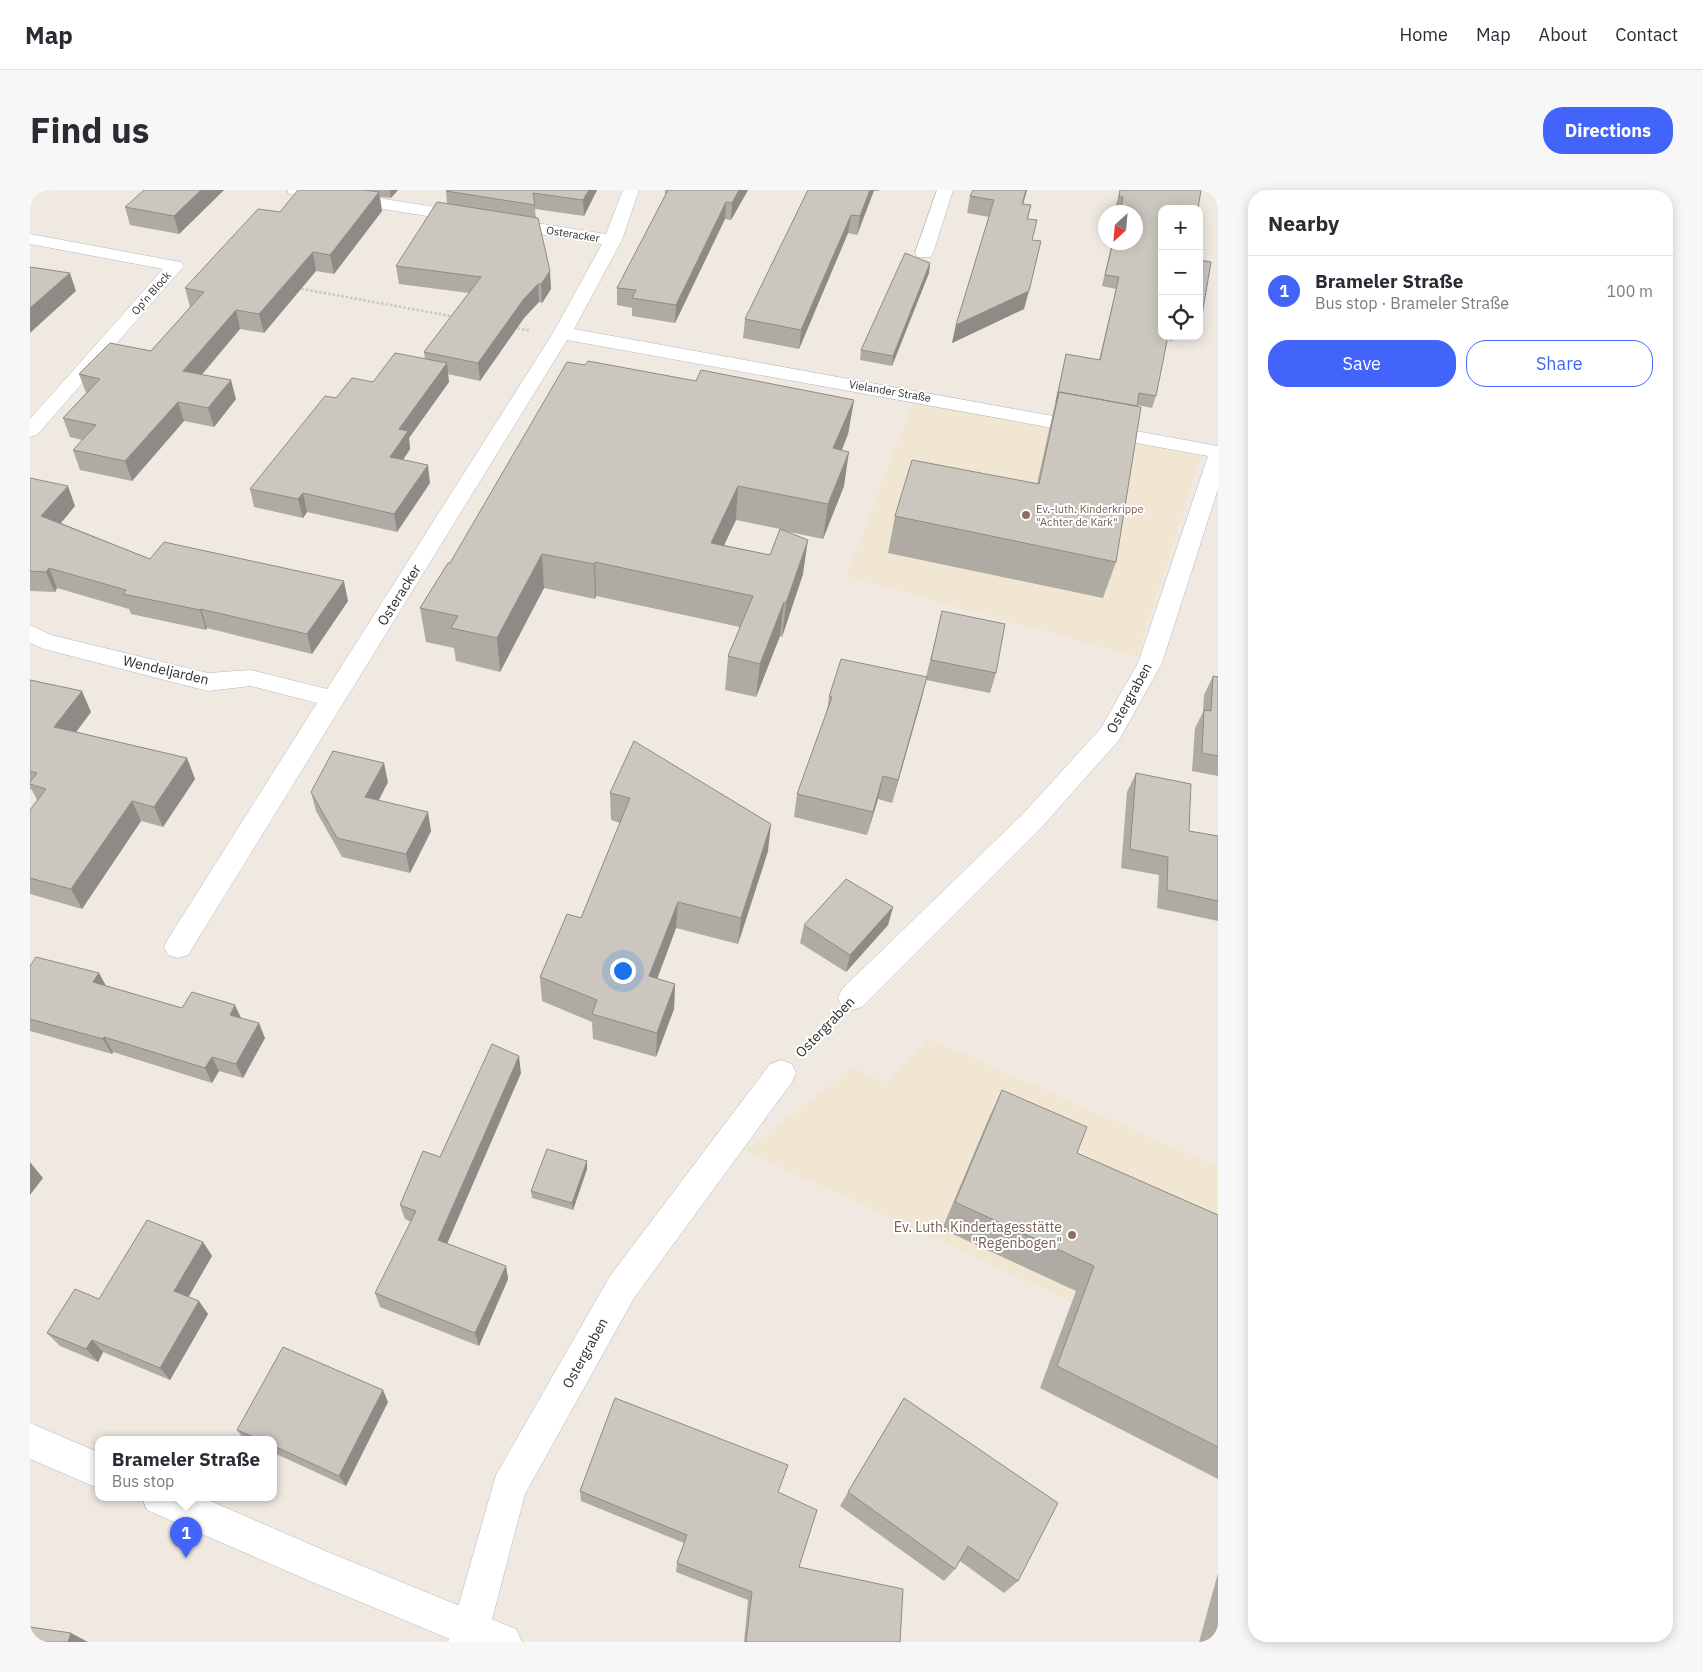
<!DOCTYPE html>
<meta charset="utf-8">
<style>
:root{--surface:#fff;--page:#f7f7f7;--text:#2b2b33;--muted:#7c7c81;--line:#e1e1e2;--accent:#4264fb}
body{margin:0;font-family:"IBM Plex Sans",sans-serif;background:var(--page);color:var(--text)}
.controls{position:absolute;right:15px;top:15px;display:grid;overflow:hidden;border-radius:10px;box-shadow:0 2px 12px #0003}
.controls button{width:45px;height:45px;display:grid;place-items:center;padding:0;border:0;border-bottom:1px solid var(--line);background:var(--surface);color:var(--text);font:25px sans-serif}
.compass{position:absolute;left:1068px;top:15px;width:45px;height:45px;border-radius:50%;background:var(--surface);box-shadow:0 2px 12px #0003;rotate:206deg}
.you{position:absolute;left:592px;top:780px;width:18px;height:18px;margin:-12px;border:4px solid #fff;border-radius:50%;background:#1a73e8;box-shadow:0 0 0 8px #1a73e833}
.badge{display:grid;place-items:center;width:32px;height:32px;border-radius:50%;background:var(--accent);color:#fff;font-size:16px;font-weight:700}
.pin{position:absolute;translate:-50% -41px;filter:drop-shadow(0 1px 2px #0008)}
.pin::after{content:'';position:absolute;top:26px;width:18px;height:15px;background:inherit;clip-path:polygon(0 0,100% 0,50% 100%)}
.popup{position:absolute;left:65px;top:1246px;width:182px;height:65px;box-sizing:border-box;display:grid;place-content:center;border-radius:10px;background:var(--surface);filter:drop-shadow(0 1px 4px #0005);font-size:16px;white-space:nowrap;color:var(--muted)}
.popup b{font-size:19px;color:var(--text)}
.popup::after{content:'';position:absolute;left:50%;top:100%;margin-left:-10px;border:10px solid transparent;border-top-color:var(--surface)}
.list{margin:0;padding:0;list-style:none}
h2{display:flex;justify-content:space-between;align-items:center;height:65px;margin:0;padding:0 20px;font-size:21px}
h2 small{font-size:16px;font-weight:400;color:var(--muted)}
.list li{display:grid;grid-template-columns:32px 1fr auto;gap:15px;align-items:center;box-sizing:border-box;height:70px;padding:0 20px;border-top:1px solid var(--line)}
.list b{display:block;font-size:19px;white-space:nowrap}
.list p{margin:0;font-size:16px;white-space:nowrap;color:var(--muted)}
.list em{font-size:16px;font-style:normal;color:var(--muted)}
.actions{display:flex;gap:10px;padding:15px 20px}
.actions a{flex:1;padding:11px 0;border:1px solid var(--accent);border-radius:20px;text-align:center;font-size:18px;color:var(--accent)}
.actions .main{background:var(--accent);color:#fff}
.icon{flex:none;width:28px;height:28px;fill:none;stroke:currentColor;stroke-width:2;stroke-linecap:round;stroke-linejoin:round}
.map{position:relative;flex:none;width:1188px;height:1452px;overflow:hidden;border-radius:20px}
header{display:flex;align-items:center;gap:30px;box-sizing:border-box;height:70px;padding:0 25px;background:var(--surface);border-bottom:1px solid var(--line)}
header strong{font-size:24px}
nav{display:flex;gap:28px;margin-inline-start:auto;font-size:18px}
.intro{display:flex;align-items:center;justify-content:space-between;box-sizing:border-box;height:120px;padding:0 30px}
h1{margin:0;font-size:35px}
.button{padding:12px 22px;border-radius:20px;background:var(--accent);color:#fff;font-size:18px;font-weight:700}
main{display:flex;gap:30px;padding:0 30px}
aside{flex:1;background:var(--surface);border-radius:20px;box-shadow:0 2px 12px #0003}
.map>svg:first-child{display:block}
</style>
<header>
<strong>Map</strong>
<nav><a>Home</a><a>Map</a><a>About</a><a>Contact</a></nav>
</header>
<div class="intro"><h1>Find us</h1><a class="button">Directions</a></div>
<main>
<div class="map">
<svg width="1188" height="1452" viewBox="0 0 1188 1452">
<rect width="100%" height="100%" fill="#efe9e1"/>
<!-- education -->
<path fill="#f0e6d1" d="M884,210L1172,265L1107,467L816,386Z
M900,849L1188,977V1183L1042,1112L715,961L823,877L856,893Z"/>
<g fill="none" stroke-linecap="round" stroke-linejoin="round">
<defs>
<path id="street" d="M257,0H297L576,44L593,0H609L592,50L544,139L1188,256V299L1132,473L1089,550L1010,639L832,817L822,820L812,817L808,808L812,799L992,625L1071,538L1108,473L1178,266L537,150L158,765L148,768L138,765L134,757L138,749L287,513L221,496L178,501L14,459L0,453V435L21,445L178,483L221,480L297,499L523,143L572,54L265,5L259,4Z
M907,0H923L903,63L900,67H888L885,63Z
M0,44L145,71L151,72L154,76L7,245L0,247V229L133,79L0,54Z
M751,870L762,874L766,883L762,892L604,1108L495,1304L456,1452H418L466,1285L580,1086L740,874Z"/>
<path id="secondary" d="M0,1233L68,1262V1298L0,1269Z
M112,1307H171L298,1362L486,1439L492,1452H427L275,1389L117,1320Z"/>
</defs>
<!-- street casing -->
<use href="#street" stroke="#b4b7c1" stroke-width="1"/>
<!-- secondary casing -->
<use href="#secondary" stroke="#b4b7c1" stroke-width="1"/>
<!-- path-far1 -->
<path stroke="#c9c9c9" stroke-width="2.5" stroke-dasharray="2.5 2" stroke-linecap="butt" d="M267,98L426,127
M483,138L499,140"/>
<!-- path -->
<path stroke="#c9c9c9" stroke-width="4" stroke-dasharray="4.5 3" stroke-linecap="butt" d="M774,859L799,832"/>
<!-- street -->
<use href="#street" fill="#fff" fill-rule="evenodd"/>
<!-- secondary -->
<use href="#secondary" fill="#fff" fill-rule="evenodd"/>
</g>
<!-- wall -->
<path fill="#afaba4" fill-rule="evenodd" d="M194,0L149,44L100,35L95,17Z
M268,0H368L361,8L350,7L352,21L304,84L286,81L234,143L210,139L172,185L206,209L184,237L154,231L102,291L50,280L43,260L52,250L40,247L33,228L56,203L49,184L121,161L160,117L155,98L250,22Z
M567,0L554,26L505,19L506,28L521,99L512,113L509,112L494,128L450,191L418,184L419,192L379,248L380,259L373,270L400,293L367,342L277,322L273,328L224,317L220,299L306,208L395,169L394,162L439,103L369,94L366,76L417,14L416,1Z
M635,0H718L701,30L695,29L645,133L602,126V118L587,115V98L635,6Z
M778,0H849V1H844L827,45L818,43L769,159L713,148L715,129Z
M997,0L993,14L1001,15L998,29L1002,50L994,119L922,153L926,135L959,27L937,23L940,6Z
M1090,0H1171L1132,146H1144L1142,151L1137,150L1126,206L1122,218L1107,215L1086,372L1073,408L858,363L865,326L1007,294L1036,164L1069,170L1086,99L1072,96L1082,52H1106V22H1089L1090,19L1085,18Z
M1169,70L1172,125L1169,133Z
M900,73L899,83L862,176L830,170L831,160Z
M555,175L666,191L824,210L818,244L812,260L814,296L793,349L750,340L773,384L752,447L750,446L726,507L695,500L698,466L710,437L566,406L565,409L514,398L470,482L426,471L424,458L396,452L390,418L420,373ZM706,330L750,339L740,365L694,355Z
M0,288L45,316L31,333L120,369L318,411L282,464L177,438L176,440L101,424L99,419L27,398L25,402L0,401Z
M912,421L966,483L960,503L896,490L891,511L862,613L848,609L837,645L764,627L767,604L797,521L799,507L896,487Z
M1183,486L1188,487V586L1162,581L1165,538L1173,522L1174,505Z
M0,490L61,522L46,542L157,568L165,589L133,637L111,631L52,719L0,704V620L7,610L2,600L0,599Z
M604,551L738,661L708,754L646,738L627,789L645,794L644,819L626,867L563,849L562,832L512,811L510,787L551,728L590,633L581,630L580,603Z
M1106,583L1159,641L1188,646V731L1127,718L1129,685L1091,678L1097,602Z
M358,592L349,610L401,641L380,683L312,667L286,621L281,602Z
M863,717L858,735L816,782L770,753L774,735Z
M0,776L69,783L76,796L152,818L211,828L235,848L213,888L189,881L182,893L83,862L82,864L0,841Z
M491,883L417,1054L476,1076L478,1089L449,1156L350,1117L345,1103L381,1032L375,1029L370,1015L410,967Z
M972,900L1047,963L1188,1025V1289L1010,1198L1046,1101L912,1039L958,930Z
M557,971V979L543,1020L502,1008L501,1001Z
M173,1052L182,1066L158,1107L178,1124L140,1190L73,1162L68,1172L30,1156L17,1143L69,1109Z
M874,1208L988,1391L974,1403L930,1371L925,1379L914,1391L810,1316L818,1302Z
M358,1212L316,1296L244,1263V1249H214L207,1240Z
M550,1301L748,1302L769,1377L870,1452H714L718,1410L646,1382L647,1373L654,1353L551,1311Z
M1188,1383V1452H1169Z"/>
<!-- shaded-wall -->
<path fill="#8e8b86" d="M171,0H194L149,44L144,26Z
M360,0H368L361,8Z
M559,0H567L554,26L553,10Z
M709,0H718L701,30L702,13Z
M840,0H844L827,45L830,26Z
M996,0H997L988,31L992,14Z
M349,2L352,21L304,84L300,65Z
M696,12L695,29L645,133L646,115Z
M821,25L818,43L769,159L771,140Z
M283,62L286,81L234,143L229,124Z
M900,73L899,83L862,176L863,166Z
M520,81L521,99L512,113L511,94Z
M40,83L46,101L0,143V118Z
M508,94L509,112L494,128L450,191L448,173L493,110Z
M999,101L994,119L922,153L926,135Z
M206,120L210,139L158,200L153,181Z
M417,173L419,192L379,248L380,259L363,285L360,267L369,239Z
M201,190L206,209L184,237L178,218Z
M824,210L818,244L798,293L803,258Z
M148,212L154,231L102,291L95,271Z
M819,262L814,296L793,349L798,314Z
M398,275L400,293L367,342L364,324Z
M38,296L45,316L20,346L11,326Z
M708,296L706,330L679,387L681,353Z
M273,303L277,322L273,328L268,309Z
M778,350L773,384L752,447L756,413Z
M512,364L514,398L470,482L467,448Z
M565,372L566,406L565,409L564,374Z
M19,378L27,398L25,402L16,382Z
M314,391L318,411L282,464L277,444Z
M754,412L750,446L726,507L730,474Z
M171,419L177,438L176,440L170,420Z
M897,487L891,511L862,613L868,590Z
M52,501L61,522L34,558L24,537Z
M157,568L165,589L133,637L124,617Z
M354,573L358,592L340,626L335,607Z
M853,586L848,609L837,645L843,622Z
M102,611L111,631L52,719L41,699Z
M398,622L401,641L380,683L376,664Z
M741,634L738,661L708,754L711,728Z
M648,712L646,738L619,811V786Z
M863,717L858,735L816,782L820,765Z
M69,783L77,798L63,792Z
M645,794L644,819L626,867L627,843Z
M205,815L212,830L200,825Z
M229,833L235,848L213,888L206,874Z
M74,847L83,862L82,864L73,849Z
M489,866L491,883L412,1065L408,1050Z
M182,867L189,881L182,893L175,878Z
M557,971V979L543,1020L542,1013Z
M0,972L13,988L0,1005Z
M173,1052L182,1066L154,1115L144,1101Z
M476,1076L478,1089L449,1156L445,1143Z
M169,1111L178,1124L140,1190L130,1178Z
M62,1150L73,1162L68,1172L56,1159Z
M353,1200L358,1212L316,1296L309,1286Z
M41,1443L58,1452H38Z"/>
<!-- building -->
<path fill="#cbc7bf" stroke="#8e8b86" d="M114,0H171L144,26L95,17Z
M268,0H335L349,2L300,65L283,62L229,124L206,120L153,181L201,190L178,218L148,212L95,271L43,260L66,235L33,228L70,189L49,184L80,153L121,161L174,102L155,98L228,19L250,22Z
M417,0H559L553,10L503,3L505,15L416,1Z
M638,0H709L702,13L696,12L646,115L602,108L606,100L587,98Z
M778,0H840L830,26L821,25L771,140L715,129Z
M943,0H996L992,14L1001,15L997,29L1007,30L1002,50L1011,51L999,101L926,135L964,10L940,6Z
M1090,0H1171L1168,19H1132V146H1138L1126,206L1109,203L1107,216L1029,202L1027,212H1026L1036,164L1070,170L1089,87L1075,85L1083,52H1106V22H1090L1093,7H1089Z
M407,12L508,28L520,81L511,94H508L493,110L448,173L394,162L451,87L366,76Z
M875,63L900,73L863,166L831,160Z
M1169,70L1181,72L1172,125H1169Z
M0,77L40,83L0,118Z
M365,163L417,173L369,239L378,241L360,267L398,275L364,324L273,303L268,309L220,299L295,206L306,208L322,188L343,192Z
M558,171L666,191L671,180L824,210L803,258L819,262L798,314L708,296L681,353L740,365L750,339L778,350L756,413L754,412L730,474L698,466L723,406L565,372L564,374L512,364L467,448L421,438L428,426L390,418L418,373H420L537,172L555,175Z
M1029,202L1111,217L1086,372L865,326L882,270L1009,294Z
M0,288L38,296L11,326L120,369L134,352L314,391L277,444L171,419L170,420L93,404L96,400L19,378L16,382L0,381Z
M912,421L975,434L966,483L901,470Z
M811,469L897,487L868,590L853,586L843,622L767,604L802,507H799Z
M1183,486L1188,487V566L1172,563L1174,520L1181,521Z
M0,490L52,501L24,537L157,568L124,617L102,611L41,699L0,688V620L16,599L0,594V592L7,583L0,581Z
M604,551L741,634L711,728L648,712L619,786L645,794L627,843L562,824L567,810L510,787L537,724L551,728L600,608L580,603Z
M303,561L354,573L335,607L398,622L376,664L307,648L281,602Z
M1106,583L1161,594L1159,641L1188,646V711L1137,700L1138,667L1100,659Z
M816,689L863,717L820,765L774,735Z
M6,767L69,783L63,792L152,818L162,802L205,815L200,825L229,833L206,874L182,867L175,878L74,847L73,849L0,829V776Z
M462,854L489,866L408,1050L476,1076L445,1143L345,1103L386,1021L370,1015L393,961L410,967Z
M972,900L1057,937L1047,963L1188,1025V1257L1027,1176L1064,1076L925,1012Z
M517,959L557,971L542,1013L501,1001Z
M117,1030L173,1052L144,1101L169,1111L130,1178L62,1150L56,1159L17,1143L45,1099L69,1109Z
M253,1157L353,1200L309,1286L244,1256V1249H228L207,1240Z
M585,1208L758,1275L748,1302L787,1320L769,1377L873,1399L870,1452H716L722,1402L647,1373L657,1345L550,1301Z
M874,1208L1028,1313L988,1391L938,1356L925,1379L818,1302Z
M0,1437L41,1443L38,1452H0Z"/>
<!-- markers -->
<g fill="#8d6e63" stroke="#fff" stroke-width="2">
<circle cx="996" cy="325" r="5"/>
<circle cx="1042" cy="1045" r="5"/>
</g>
<g text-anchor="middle" stroke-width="4" stroke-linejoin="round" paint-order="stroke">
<!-- far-street labels -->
<g font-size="11" fill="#2e2e2e" stroke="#fff">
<text transform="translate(543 44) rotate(9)" y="4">Osteracker</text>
<text transform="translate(121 103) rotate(-49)" y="4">Op'n Block</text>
<text transform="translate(860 201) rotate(10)" y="4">Vielander Straße</text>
</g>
<!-- far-education labels -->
<g font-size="11" fill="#785e54" stroke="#fff" text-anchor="start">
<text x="1006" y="323">Ev.-luth. Kinderkrippe<tspan x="1006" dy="13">"Achter de Kark"</tspan></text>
</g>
<!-- street labels -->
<g font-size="14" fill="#2e2e2e" stroke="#fff">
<text transform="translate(369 405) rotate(-58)" y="5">Osteracker</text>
<text transform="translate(136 480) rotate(13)" y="5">Wendeljarden</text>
<text transform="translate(1099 508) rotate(-61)" y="5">Ostergraben</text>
<text transform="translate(795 837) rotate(-46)" y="5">Ostergraben</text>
<text transform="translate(555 1163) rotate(-61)" y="5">Ostergraben</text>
</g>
<!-- education labels -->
<g font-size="14" fill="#785e54" stroke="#fff" text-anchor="end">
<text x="1032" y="1042">Ev. Luth. Kindertagesstätte<tspan x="1032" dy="16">"Regenbogen"</tspan></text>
</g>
</g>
</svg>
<div class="controls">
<button>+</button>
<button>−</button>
<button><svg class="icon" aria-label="locate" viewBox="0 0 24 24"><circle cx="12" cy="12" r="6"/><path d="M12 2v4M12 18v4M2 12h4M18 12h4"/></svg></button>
</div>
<svg class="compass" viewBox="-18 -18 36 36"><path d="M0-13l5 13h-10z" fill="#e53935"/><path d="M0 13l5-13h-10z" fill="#7c7c81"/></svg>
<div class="you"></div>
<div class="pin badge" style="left:156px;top:1368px">1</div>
<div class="popup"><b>Brameler Straße</b>Bus stop</div>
</div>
<aside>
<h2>Nearby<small></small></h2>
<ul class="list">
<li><span class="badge">1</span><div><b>Brameler Straße</b><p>Bus stop · Brameler Straße</p></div><em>100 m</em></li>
</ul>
<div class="actions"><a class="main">Save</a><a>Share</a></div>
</aside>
</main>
